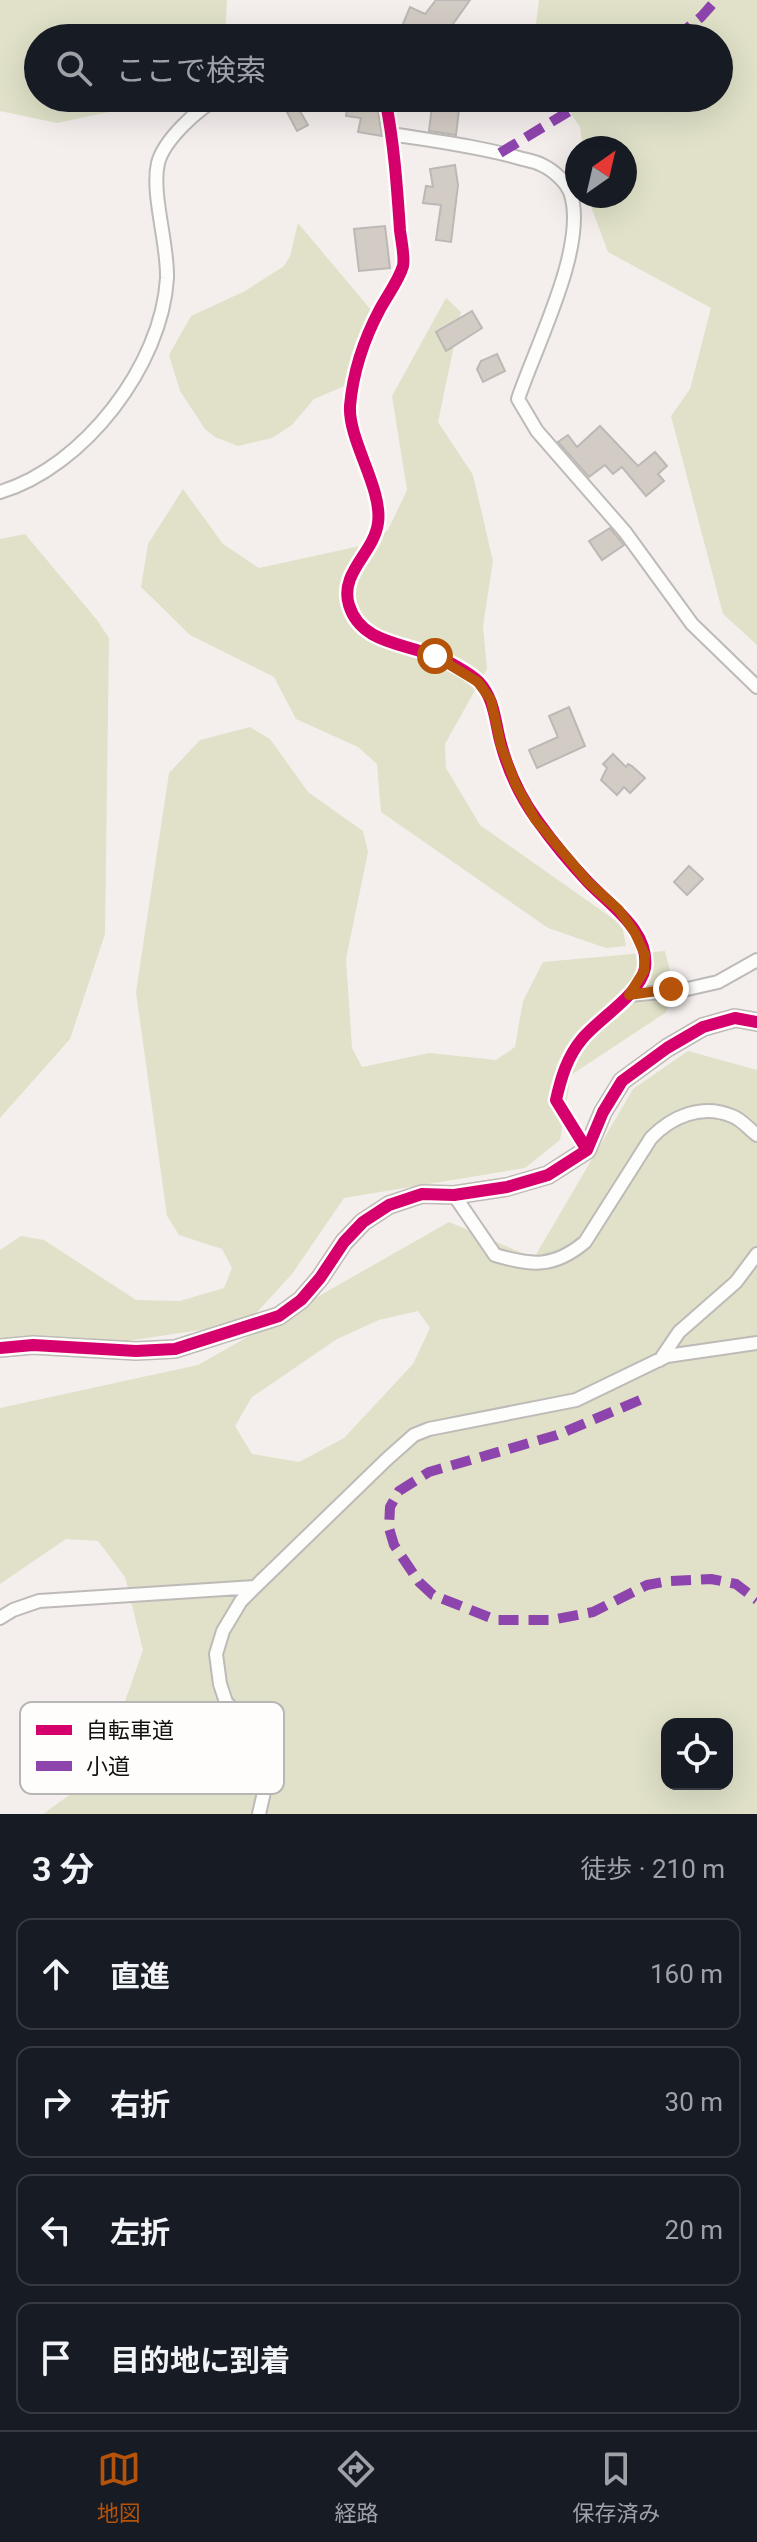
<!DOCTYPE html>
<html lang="ja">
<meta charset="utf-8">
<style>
:root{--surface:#171b24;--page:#242831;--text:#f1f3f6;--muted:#9ea1a6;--line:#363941;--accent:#b45309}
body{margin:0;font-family:Roboto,"Noto Sans JP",sans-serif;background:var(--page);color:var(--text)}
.controls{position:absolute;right:24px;bottom:24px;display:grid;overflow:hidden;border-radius:16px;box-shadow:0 8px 32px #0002}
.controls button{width:72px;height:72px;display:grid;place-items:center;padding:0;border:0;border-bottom:2px solid var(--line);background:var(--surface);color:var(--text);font:40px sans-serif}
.compass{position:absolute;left:565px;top:136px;width:72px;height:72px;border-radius:50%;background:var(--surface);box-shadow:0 8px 32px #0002;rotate:34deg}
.stop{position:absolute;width:24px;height:24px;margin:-18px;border:6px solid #b45309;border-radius:50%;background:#fff}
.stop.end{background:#b45309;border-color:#fff;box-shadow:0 2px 8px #0008}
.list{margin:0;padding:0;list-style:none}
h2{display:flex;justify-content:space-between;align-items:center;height:104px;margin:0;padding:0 32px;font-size:34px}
h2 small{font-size:26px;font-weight:400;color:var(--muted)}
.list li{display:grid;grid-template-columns:52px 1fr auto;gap:24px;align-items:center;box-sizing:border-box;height:112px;margin:0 16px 16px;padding:0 16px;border:2px solid var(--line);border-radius:16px}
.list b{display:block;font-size:30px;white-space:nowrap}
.list em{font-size:26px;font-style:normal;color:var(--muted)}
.icon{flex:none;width:44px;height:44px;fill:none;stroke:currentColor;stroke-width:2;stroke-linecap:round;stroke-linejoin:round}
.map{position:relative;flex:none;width:757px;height:1814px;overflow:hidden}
.search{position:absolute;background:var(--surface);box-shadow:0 8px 32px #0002;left:24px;right:24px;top:24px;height:88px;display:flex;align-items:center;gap:20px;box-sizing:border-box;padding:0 28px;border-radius:44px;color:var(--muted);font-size:30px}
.sheet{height:616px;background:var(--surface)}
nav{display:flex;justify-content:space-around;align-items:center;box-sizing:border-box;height:112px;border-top:2px solid var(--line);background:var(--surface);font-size:22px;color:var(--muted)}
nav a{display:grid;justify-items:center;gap:4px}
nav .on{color:var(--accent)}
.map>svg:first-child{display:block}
</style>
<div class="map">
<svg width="757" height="1814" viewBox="0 0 757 1814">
<rect width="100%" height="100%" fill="#f4efed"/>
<!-- green -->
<path fill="#e0e1c8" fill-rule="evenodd" d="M0,0H227L225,38H38V98H175L57,123L0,111Z
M539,0H757V645L723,614L671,416L690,389L711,308L608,252L592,209L590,196H625V148H583L580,127L560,98H719V38H534Z
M298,223L376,316L356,381L314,399L292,425L272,438L238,446L215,437L205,429L180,391L169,355L191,316L245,291L284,266L290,256Z
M446,298L461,312L438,422L473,475L493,561L483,626L487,669L445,744L446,768L480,825L622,925L626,946L606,948L548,928L381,812L377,764L358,747L296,719L274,677L190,635L141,587L148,544L183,489L223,544L259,568L369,544L388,530L407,490L392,396Z
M25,534L97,620L109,638L105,934L70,1039L0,1118V539Z
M250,727L270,739L308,792L363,831L368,852L346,959L352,1048L362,1067L429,1053L496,1060L515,1047L523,1001L543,962L665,951L676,994L665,1013L571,1075L560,1140L525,1168L344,1198L292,1274L247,1323L60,1351L0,1352V1250L21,1236L44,1240L136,1300L180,1301L224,1288L232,1268L222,1249L179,1235L167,1216L136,992L169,773L200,740Z
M688,1051L757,1070V1814H43L79,1788L111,1741L143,1650L125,1577L98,1541L66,1539L0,1584V1408L198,1365L449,1222L534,1258L633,1089ZM418,1311L430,1328L413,1364L344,1438L299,1462L252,1454L235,1426L252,1397L337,1339L379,1320ZM667,1724H727V1784H667Z"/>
<!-- building -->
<path fill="#d3ccc4" stroke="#bbb8b6" stroke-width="2" d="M436,0H470L443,38H418L400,31L410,7L425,14Z
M364,98H376L382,136L358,132L361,118L346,116L348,104L363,106Z
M433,98L460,101L456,135L429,131Z
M296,104L308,125L297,131L286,110Z
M455,165L458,185L451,242L436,240L441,205L423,203L426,186L433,187L430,169Z
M385,226L390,268L359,271L354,229Z
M472,311L482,328L446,351L436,332Z
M497,354L505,371L483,382L477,369L481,361Z
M600,426L638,466L655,452L667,466L658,474L664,481L646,496L622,467L613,474L605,465L589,477L558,442L568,435L577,447Z
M610,528L624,545L602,560L589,541Z
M569,707L585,746L537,768L529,750L558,737L549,716Z
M613,754L626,767L628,764L632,766L645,778L630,793L624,787L617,795L601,780L607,768L603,764Z
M689,866L703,879L687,895L674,882Z"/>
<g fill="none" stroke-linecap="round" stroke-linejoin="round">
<defs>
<path id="minor" d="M385,98C394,142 397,186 400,230C401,240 405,256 403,266C399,280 387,296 380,309C364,339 353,372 350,406C348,440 383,489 378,523C374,553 339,573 349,605C360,642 401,643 432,655C446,660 469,672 479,682C495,699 495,723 501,744C508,770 521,798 537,820C552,841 569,862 587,881C608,904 650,930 645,968C640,995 598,1019 582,1039C567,1057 561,1078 556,1100L587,1150
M392,134C434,141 477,146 519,158C526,160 535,161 542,165C553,170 568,183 571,195C587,248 535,347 518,399L537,431L625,532L692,624L757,687
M0,492C84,467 162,365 167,278C168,243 151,194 158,163C164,140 198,108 219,98
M629,995L683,990L718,982L757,960
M454,1195L495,1255C532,1266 554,1268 585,1242L651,1138C671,1117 702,1103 732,1116C741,1119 749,1129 757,1135
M660,1360L679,1332L736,1282L757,1254
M0,1618L13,1610L39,1601L255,1587
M259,1814L264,1792L263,1763L255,1733L226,1702L220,1684L216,1654L223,1631L241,1601L255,1587L387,1459L414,1435L429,1429L576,1400L667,1356L757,1343"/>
<path id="tertiary" d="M0,1348L33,1345L136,1351L175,1349L279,1316L301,1300L320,1278L344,1242L363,1222L389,1205L422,1194L454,1195L507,1187L548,1175L587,1150L603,1112L622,1081L667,1048L703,1027L735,1018L757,1022"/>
</defs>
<!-- minor casing -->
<use href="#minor" stroke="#bebab8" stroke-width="16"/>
<!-- tertiary casing -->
<use href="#tertiary" stroke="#bebab8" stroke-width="20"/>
<!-- minor -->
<use href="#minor" stroke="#fdfdfc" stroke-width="12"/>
<!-- tertiary -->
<use href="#tertiary" stroke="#fdfdfc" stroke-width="16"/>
<!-- quiet -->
<path stroke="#8e44ad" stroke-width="10" stroke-dasharray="20 10" stroke-linecap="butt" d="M675,38L701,17L716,0
M500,153L591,98
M640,1400L557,1435L429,1472L399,1491L390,1507L389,1528L394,1545L419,1582L433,1595L496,1620H551L593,1612L647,1585L669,1581L711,1579L736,1584L757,1600"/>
<defs>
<path id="cycleway" d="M385,98C394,142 397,186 400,230C401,240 405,256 403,266C399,280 387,296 380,309C364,339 353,372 350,406C348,440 383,489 378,523C374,553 339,573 349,605C360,642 401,643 432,655C446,660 469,672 479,682C495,699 495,723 501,744C508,770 521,798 537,820C552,841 569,862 587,881C608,904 650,930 645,968C640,995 598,1019 582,1039C567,1057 561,1078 556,1100L587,1150
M0,1348L33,1345L136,1351L175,1349L279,1316L301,1300L320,1278L344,1242L363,1222L389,1205L422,1194L454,1195L507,1187L548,1175L587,1150L603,1112L622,1081L667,1048L703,1027L735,1018L757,1022"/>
</defs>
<!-- cycleway casing -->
<use href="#cycleway" stroke="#fffdfc" stroke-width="17"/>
<!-- cycleway -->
<use href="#cycleway" stroke="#d6006c" stroke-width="12"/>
</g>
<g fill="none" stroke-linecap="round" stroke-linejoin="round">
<!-- route -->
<path stroke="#b45309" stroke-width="10" d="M435,656L478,682L491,700L501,746L516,785L535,819L588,882L619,910L635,933L645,955L644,971L629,995L671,989"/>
</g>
<!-- legend -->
<rect x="20" y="1702" width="264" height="92" rx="12" fill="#fffdfc" stroke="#b8b6b5" stroke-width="2"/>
<rect x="36" y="1725" width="36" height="10" fill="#d6006c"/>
<rect x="36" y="1761" width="36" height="10" fill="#8e44ad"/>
<g font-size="22" fill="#13100f">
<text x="86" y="1738">自転車道</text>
<text x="86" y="1774">小道</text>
</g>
</svg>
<div class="controls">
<button><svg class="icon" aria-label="locate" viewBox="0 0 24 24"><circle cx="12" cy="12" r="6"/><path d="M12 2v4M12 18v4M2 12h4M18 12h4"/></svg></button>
</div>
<svg class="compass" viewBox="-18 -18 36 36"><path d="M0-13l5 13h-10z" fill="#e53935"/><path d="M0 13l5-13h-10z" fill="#9ea1a6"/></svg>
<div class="stop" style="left:435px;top:656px"></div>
<div class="stop end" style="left:671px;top:989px"></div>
<div class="search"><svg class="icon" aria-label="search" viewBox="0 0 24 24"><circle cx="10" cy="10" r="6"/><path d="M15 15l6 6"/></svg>ここで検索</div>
</div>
<section class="sheet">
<h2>3 分<small>徒歩 · 210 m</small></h2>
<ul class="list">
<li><svg class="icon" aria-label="ahead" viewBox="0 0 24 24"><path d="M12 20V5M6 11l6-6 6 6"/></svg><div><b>直進</b></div><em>160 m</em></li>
<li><svg class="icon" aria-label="right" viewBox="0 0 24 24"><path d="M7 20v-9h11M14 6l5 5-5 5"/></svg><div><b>右折</b></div><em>30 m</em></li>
<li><svg class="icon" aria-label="left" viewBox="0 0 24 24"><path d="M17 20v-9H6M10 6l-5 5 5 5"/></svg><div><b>左折</b></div><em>20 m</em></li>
<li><svg class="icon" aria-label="arrive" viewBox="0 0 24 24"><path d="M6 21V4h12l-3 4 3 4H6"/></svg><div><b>目的地に到着</b></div></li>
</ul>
</section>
<nav>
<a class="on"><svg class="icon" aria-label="map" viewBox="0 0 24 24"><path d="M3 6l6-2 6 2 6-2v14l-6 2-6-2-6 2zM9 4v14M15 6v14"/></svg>地図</a>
<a><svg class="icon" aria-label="directions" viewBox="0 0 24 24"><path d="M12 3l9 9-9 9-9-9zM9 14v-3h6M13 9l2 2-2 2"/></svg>経路</a>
<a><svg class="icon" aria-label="saved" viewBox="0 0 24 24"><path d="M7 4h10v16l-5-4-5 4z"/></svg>保存済み</a>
</nav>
